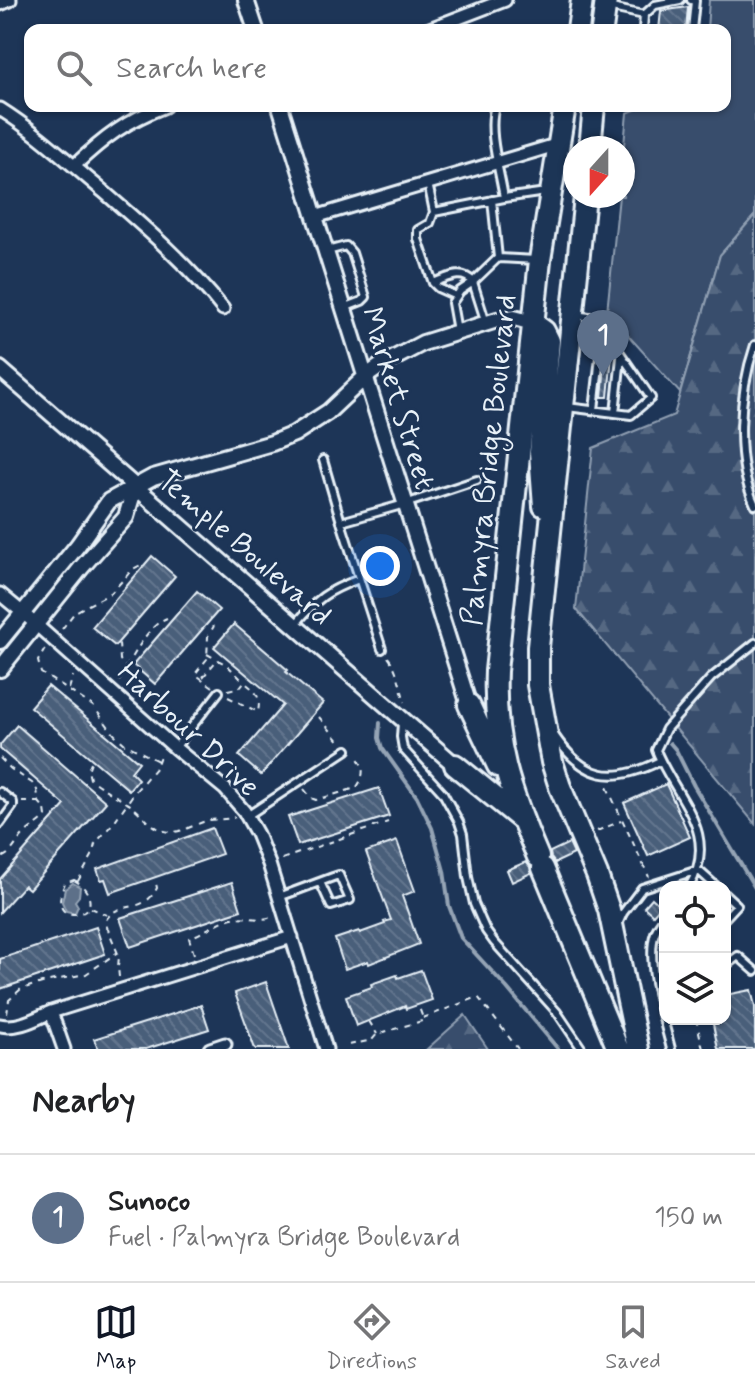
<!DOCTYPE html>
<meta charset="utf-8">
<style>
:root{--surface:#fff;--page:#f6f6f6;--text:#202124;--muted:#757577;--line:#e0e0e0;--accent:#111827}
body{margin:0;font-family:Mynerve,sans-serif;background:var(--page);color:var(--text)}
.controls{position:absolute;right:24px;bottom:24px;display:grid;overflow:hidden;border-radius:16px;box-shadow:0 2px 6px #0004}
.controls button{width:72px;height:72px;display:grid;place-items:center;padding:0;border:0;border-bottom:2px solid var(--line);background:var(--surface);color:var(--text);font:40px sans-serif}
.compass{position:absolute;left:563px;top:136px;width:72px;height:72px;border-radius:50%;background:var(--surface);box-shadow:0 2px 6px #0004;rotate:201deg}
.you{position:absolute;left:380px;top:566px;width:28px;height:28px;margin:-20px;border:6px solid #fff;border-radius:50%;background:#1a73e8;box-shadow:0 0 0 12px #1a73e833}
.badge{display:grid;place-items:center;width:52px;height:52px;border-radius:50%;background:var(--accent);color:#fff;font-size:26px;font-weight:700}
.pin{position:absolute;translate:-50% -66px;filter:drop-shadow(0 2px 4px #0008)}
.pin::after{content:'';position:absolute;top:42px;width:28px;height:24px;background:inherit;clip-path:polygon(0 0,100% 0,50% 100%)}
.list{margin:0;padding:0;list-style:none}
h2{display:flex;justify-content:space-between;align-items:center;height:104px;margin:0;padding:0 32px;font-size:34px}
h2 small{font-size:26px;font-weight:400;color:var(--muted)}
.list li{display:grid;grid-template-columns:52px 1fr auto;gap:24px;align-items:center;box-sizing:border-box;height:128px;padding:0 32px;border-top:2px solid var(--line)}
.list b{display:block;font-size:30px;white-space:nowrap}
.list p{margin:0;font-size:26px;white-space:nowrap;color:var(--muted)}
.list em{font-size:26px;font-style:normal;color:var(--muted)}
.icon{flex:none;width:44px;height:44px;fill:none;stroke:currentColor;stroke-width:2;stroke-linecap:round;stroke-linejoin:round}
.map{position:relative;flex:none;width:755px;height:1049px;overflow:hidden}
.search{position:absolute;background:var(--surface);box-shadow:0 2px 6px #0004;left:24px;right:24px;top:24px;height:88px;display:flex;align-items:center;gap:20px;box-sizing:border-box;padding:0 28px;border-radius:16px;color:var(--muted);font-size:30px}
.sheet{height:232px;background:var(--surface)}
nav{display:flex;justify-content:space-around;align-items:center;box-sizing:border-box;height:112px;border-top:2px solid var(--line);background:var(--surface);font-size:22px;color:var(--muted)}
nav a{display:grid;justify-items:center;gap:4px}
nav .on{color:var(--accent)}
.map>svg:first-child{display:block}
</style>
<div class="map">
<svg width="755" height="1049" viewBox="0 0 755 1049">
<defs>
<pattern id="forest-firs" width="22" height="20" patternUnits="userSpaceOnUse" patternTransform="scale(2)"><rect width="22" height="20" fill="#374d6c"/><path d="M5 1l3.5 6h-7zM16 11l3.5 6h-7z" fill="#546782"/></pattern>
<pattern id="building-back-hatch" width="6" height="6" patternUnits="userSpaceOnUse" patternTransform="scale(2)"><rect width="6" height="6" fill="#495e7a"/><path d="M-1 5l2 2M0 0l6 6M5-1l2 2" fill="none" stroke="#63768e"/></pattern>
</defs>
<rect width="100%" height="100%" fill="#1d3557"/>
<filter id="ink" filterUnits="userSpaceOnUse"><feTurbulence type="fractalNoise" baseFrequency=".0125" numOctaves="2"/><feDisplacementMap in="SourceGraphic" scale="16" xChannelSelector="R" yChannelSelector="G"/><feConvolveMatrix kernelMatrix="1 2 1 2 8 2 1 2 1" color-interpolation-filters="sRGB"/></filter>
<g filter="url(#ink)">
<!-- grass -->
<path fill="#374d6c" stroke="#909fb2" stroke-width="2" d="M709,0H755V215L720,255L680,393L607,312L619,196H623V156L627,113L645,106H725V30H707Z"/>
<!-- forest -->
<path fill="url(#forest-firs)" stroke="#909fb2" stroke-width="2" d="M755,215V824L576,609L593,448L674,415L720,255Z
M465,1015L488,1049H427Z"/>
<!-- water -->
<path fill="#5d7089" stroke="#95a4b5" stroke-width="2" d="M73,883L80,887L79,896L75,901L78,906L75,913L66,911L62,902L65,889Z"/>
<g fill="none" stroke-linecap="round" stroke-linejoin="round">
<!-- stream -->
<path stroke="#95a4b5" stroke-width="4" d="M380,723L379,738L382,748L417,797L432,828L444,871L449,906L461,938L507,988L558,1049
M670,743L676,750L694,786L755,888"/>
</g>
<!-- building -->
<path fill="url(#building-back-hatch)" stroke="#e8f1f8" stroke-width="2" d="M688,7L686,30H659L661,11Z
M606,355H612L608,397H602Z
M152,556L175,576L115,646L92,627Z
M197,591L219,610L155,684L133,665Z
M234,624L288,670L286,672L323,703L261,775L239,756L283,705L214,647Z
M48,686L139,762L131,772L138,779L129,790L30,707Z
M17,725L106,802L29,889L24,885L0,912V879L65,805L0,749V745Z
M666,784L690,837L648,856L624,803Z
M379,788L389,816L298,845L288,817Z
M212,828L222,854L110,893L105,879L101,880L97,869Z
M397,841L415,891L402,896L419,944L369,964L368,961L345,969L335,939L359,931L360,933L385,924L384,922L391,920L366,852Z
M569,843L574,854L555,863L551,858L550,852Z
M526,862L530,867L531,873L512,882L507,870Z
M232,882L241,910L130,947L120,918Z
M652,898L661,906L653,915L644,907Z
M96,927L105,954L0,989V959Z
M421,970L432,1000L406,1009L405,1006L356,1026L346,996L372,987L371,984L397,975L398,978Z
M266,982L289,1049H255L235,993Z
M751,990L755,1006V1049H718L712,1019H725V995Z
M201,1005L209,1029L146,1049H98L94,1039Z"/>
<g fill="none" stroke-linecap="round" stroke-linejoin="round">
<defs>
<path id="service" d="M691,0L695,1L692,30
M607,7L644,15L643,30
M644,15L655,5L680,0
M428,183L434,212L504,198C500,171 487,131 495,106
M504,198L546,192
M492,200L498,258
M434,212L430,223L418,230V239L433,283L438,288L456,296
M327,251L346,246L352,253L366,297L362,301L344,308
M433,283C447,278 462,269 473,282L486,323
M457,331L452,303L460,291L473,282L498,258L536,260
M755,345C739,392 734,459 755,505
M567,407L631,415L651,398L596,318L575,315
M594,410L603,330
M615,413L621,357
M323,460L341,522
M295,625C317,598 327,591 359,579
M382,649L341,522L405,504L477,480
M402,723L401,737L403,749L443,793L459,822L463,834L468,877L474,904L486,931L494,942L557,1012L582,1049
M554,735C584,779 612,785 660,761
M175,748L219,692
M0,792L13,802V806L0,824
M247,816L347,750
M689,887C721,832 675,798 656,750L666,729L711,678L755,643
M725,894L737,905L725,918
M279,897L333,877L339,875L350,900L331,906L320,882
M665,917C661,922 657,927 655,933C645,961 664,1020 671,1049
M619,922L623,913L642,888L698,870L717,887
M725,966L738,956L755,971"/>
<path id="minor" d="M0,4L10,0
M427,30L505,0
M0,109C35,131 65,159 96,185C141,224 186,262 223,309
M74,166C105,137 126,121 165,106
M315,217L559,144
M0,594L23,613L175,748L225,789L244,811L257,834L269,864L326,1049
M51,1012L64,1049
M0,1025C18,1029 35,1019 51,1012L292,937
M210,1049L225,1044"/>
<path id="tertiary" d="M246,0L256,30
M280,106L469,705
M0,369L455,765
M0,641L78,545L109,501L153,477L272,443L294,434L328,412L365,377L385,363L423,343L497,320L514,318L533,323
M0,669L81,568L126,517L135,487"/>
<path id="trunk" d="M578,30L582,0
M602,30L606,0
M590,148L594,106
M585,196L538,647V685L552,762L560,787L597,875L609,910L638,1049
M533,323L544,331L549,341L540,452L544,506
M469,705L498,766
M455,765L520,818
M538,857C510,791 493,744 496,671L540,260L565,106
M543,868L618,1049"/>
</defs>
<!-- service casing -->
<use href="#service" stroke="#e8f1f8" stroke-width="12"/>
<!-- minor casing -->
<use href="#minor" stroke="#e8f1f8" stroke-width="17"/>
<!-- tertiary casing -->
<use href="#tertiary" stroke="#e8f1f8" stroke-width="20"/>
<!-- trunk casing -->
<use href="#trunk" stroke="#e8f1f8" stroke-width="26"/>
<!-- path -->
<path stroke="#e8f1f8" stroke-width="2" stroke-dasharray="6 6" stroke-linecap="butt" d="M62,629L75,612L111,593L133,569L143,564
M45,649L38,661L41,673L93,706L114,734L125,744L158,761
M207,654L227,665L244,682L240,687L228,690
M388,657C398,670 400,686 405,702
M126,667C139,649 146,627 167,618
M203,677L217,660
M119,681L125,673L126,667L120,660L119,643
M213,687L195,674L207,659L208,636L214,626
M69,689L73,676
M228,697L258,712C261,696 256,691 244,682
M319,717L341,743
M0,758L11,769L32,783L37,790L39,802L45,809L46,816C40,823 31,827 24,834C15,843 13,854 0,858
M91,762L88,770L90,779C102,788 114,795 127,803C138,809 145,821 156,827C176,840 191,824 210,820C219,819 226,820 235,817
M607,787L649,877
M304,789L311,798L316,800L356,788C365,777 365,765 355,755
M22,802H39
M597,831L621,821
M282,859L388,822
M74,880C95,891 97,920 66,913C56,905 61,893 65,883Z
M78,881L92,856L95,844L114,822L134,793L156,767L161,753
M91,908L107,915
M194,954L189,938C203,933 217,922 232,918C246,915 258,922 272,917
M119,977L118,967L119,956L105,922C117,898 142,917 157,888L155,879
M7,1014L9,1000L21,989L49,981L86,974L118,952
M423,1018L478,997L518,1049
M696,1019L703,1049
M369,1021L377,1034
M349,1045L372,1040L377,1034L422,1021L423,1018L418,1005"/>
<!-- service -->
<use href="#service" stroke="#1d3557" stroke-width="6"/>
<!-- minor -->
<use href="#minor" stroke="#1d3557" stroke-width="11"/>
<!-- tertiary -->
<use href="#tertiary" stroke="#1d3557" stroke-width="14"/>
<!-- trunk -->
<use href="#trunk" stroke="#1d3557" stroke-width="20"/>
</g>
</g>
<g text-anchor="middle" stroke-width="6" stroke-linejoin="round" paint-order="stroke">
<!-- street labels -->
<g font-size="30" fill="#e8f1f8" stroke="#1d3557">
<text transform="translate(399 398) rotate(73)" y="10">Market Street</text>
<text transform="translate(488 460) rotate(-84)" y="10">Palmyra Bridge Boulevard</text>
<text transform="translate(245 547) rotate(41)" y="10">Temple Boulevard</text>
<text transform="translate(189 729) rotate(43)" y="10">Harbour Drive</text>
</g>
</g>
</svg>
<div class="controls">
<button><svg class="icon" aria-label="locate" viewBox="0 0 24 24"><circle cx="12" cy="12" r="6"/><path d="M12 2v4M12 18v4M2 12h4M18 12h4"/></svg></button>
<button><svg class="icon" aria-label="layers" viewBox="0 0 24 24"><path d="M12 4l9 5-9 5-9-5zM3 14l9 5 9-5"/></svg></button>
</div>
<svg class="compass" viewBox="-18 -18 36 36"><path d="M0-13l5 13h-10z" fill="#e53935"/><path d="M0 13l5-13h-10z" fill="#757577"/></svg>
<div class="you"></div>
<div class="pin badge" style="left:603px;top:376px;background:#5c6f8a">1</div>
<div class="search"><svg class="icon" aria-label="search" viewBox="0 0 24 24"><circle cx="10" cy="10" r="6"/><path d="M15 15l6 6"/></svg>Search here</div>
</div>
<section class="sheet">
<h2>Nearby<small></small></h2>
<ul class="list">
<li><span class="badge" style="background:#5c6f8a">1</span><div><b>Sunoco</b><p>Fuel · Palmyra Bridge Boulevard</p></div><em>150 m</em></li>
</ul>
</section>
<nav>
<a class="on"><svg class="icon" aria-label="map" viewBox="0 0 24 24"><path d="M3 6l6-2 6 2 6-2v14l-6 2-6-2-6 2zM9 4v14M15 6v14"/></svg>Map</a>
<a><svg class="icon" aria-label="directions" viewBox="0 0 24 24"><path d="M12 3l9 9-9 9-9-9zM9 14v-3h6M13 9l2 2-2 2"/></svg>Directions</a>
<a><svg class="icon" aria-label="saved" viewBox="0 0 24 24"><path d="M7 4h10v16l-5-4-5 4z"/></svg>Saved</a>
</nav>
